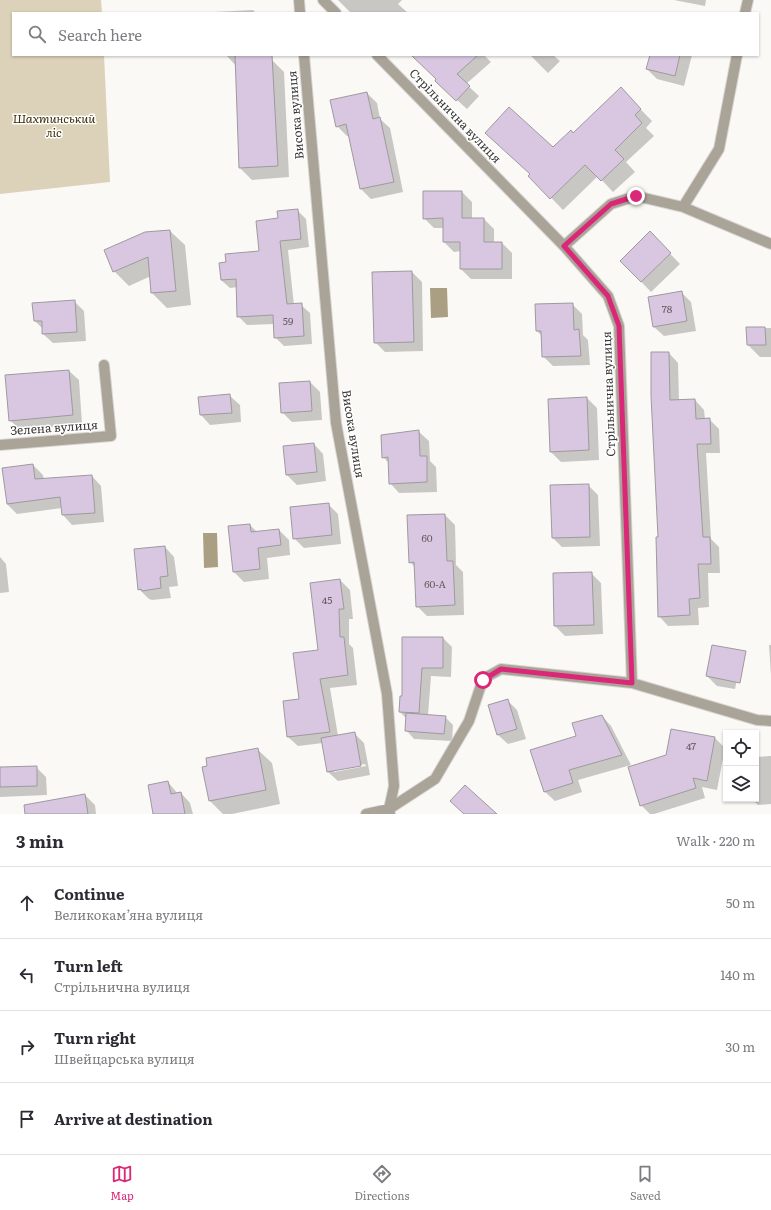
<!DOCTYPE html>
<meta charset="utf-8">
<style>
:root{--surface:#fff;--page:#f2f2f3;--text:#2b2b33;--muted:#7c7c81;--line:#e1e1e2;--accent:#db2777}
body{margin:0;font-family:Literata,serif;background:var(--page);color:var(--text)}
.controls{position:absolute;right:12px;bottom:12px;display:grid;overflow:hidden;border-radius:0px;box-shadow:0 1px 3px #0004}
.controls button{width:36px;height:36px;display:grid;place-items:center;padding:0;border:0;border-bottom:1px solid var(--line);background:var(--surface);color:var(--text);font:20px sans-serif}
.stop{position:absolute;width:12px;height:12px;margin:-9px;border:3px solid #db2777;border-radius:50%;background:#fff}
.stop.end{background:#db2777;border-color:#fff;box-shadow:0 1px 4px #0008}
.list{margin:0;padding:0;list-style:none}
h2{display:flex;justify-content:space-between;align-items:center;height:52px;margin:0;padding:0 16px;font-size:17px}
h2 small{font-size:13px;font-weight:400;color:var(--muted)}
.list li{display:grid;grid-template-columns:26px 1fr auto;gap:12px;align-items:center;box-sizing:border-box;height:72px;padding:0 16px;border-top:1px solid var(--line)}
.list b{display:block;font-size:15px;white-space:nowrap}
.list p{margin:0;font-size:13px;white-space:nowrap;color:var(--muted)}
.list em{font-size:13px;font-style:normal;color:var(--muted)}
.icon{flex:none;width:22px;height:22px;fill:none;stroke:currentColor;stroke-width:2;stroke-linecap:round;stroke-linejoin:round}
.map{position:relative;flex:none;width:771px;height:814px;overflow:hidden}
.search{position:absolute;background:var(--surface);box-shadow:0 1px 3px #0004;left:12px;right:12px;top:12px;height:44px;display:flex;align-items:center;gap:10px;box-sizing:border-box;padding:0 14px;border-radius:0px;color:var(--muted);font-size:15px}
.sheet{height:340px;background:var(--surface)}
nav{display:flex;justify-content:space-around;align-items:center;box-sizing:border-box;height:56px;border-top:1px solid var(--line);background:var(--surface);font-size:11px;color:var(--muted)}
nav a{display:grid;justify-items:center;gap:2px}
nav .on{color:var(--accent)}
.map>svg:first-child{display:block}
</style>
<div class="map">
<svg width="771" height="814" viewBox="0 0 771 814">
<rect width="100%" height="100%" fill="#fbf9f5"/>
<!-- green -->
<path fill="#dcd1b9" d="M0,0H101L102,13H13V55H104L110,182L0,194Z"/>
<!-- water -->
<path fill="#ab9f83" d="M430,288H447L448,317L431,318Z
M203,533H217L218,567L204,568Z"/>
<!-- shadow -->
<path fill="#0003" fill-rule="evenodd" d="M338,0H402L398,4L408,13H351Z
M674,0H706L705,6Z
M253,10L256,13H215V12Z
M226,55H267L284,72L289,177L252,180L240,168L236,66Z
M412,55H484L491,62L466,84L479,96L467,109L446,90L437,80Z
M530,55H553L560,61L548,73Z
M651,55H692L684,86L657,79L647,69Z
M621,89L652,121L646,128L654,136L626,162L635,172L613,192L598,176L563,210L530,176L553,148L573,134Z
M367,93L377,103L380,119L390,128L403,192L371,199L361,189L350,135L347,136L337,126Z
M462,192L472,202V219H484L494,229V243H502L512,253V279H471L461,269V251L454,252L444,242V228H434L424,218Z
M297,210L306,219L309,247L288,250L294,305H301L310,313L312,344L284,346L275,337L274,324L247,325L238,316V287L230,288L221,280L227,263L260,252L279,219Z
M170,231L185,245L191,305L167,308L152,293L151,276L129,286L114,271Z
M650,233L680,264L651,292L621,261Z
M412,272L422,282L423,351L385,352L375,342L373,273Z
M681,292L691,302L696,331L664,336L654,327Z
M74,301L84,311L86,341L53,343L43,334V329L35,321Z
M572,304L582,314L583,335L588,340L590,365L553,366L543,356L542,336L537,331Z
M747,328H771V357H760L748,345Z
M669,353L678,363L679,401L695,400L704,410L705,419H709L719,429L720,453H706L711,539L719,547L720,573H708L709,607L698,608L699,625L668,626L659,616V538Z
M69,371L79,380L82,424L20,430L10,420Z
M310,382L320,392L322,420L292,422L282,412Z
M230,396L240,405L241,422L210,425L201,415Z
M587,398L597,408L599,460L561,462L551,452Z
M419,432L429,441L430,461L436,467L437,492L399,493L390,483L389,463L383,457L382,436Z
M314,444L323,454L326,481L297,485L287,475L284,447Z
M33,465L43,475L44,480L92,476L101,486L104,522L72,525L63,515L62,508L17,514L7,504Z
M588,485L598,495L600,546L562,547L553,538Z
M328,504L338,514L341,544L304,548L294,538Z
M445,515L455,525L456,565L463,572L464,615L427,616L417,606L416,568L410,562Z
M250,525L257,532L279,530L289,540L290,555L267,558L269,579L244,582L234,572Z
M165,547L174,557L178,586L169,587L171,598L152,600L149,599L139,589Z
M0,557L6,564L9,592L0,593Z
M591,573L601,583L603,634L565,636L555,626Z
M340,580L350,590L353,619H349V644L353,648L357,685L330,688L338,736L354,733L364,743L370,775L338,781L328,772L323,743L298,746L288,737L300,700L320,651ZM365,764L366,766L334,772V770Z
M403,638H443L452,647L451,677L431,676L428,715L445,717L453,725L452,741L414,739L406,730V718L400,712L403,697Z
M769,645H771V675Z
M741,659L735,689L717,686L707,676Z
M507,700L517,710L526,739L508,744L498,735Z
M602,716L611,726L631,765L578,780L582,792L555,801L545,792L577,736Z
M715,738L725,748L717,790L702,787L705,798L654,814H650L641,805L667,756Z
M257,749L272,763L280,804L232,814H223L210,801L204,768Z
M771,756V804L758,805L752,799H756V757Z
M36,767L46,777L47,795L0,797V768Z
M168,782L178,794L181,793L190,803L193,814H154Z
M85,795L95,805L96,814H48Z"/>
<!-- building -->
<path fill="#d9c7e1" stroke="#9d9a9e" d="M235,55H272L278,166L239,168Z
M411,55H478L457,74L470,86L456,101L435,81L436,79Z
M650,55H680L675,76L646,69Z
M621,87L641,109L635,115L642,123L615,150L624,159L601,181L585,165L550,199L528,176L530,174L485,133L509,107L553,147L571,130L573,133Z
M367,92L373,119L380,117L394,182L360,189L346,124L336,127L330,100Z
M423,191H462V218H484V242H502V269H460V242H443V218L423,219Z
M298,209L301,239L280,241L287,304L302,303L304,336L274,338L273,315L237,317L236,279L221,280L219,263L226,262L225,254L259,251L256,221L278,218L277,211Z
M170,230L176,291L151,293L148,257L113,272L104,250L145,232Z
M650,231L671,253L641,282L620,261Z
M412,271L414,342L374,343L372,272Z
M682,291L687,321L653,327L648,297Z
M75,300L77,332L42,334V321H34L32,303Z
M573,303L574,330L579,329L581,356L542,357L541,331H536L535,304Z
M746,327H765L766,345H747Z
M651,352H669L670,400L695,399L696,419L710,418L711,444H697L703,537H710L711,564H698L700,598L689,599L690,615L658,617L656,537H658L651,396Z
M69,370L73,415L9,421L5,375Z
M310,381L312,411L281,413L279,383Z
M230,394L232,413L200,415L198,397Z
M587,397L589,450L550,452L548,399Z
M419,430L420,456H427V482L389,484L388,457L382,458L381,435Z
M314,443L317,472L286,475L283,446Z
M33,464L35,479L92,475L95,513L62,515L60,497L7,504L2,468Z
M589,484L590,537L552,538L550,485Z
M329,503L332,535L293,539L290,507Z
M445,514L447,561H453L455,605L416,607L414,562L409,563L407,515Z
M250,524L251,532L279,529L281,545L258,548L260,569L233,572L228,526Z
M165,546L168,576L160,577L161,588L142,591L141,589L138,590L134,549Z
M592,572L594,625L554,626L553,573Z
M340,579L344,609H339L340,637H344L348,675L320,679L330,732L287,737L283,701L299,699L293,653L318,650L310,583Z
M402,637H443V668H422L419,713L399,712L400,696H402Z
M712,645L746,651L740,683L706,676Z
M508,699L517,729L497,735L488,705Z
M406,713L446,716L444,734L405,731Z
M602,715L622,755L569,770L573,783L544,792L530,750L576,736L572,723Z
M671,729L715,737L707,781L693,778L696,788L640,806L628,767L666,755Z
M355,732L361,766L327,772L321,738Z
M258,748L266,790L209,801L202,767L207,766L206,758Z
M37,766V786L0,787V767Z
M168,781L171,794L181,792L185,814H153L148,785Z
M465,785L497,814H464L450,801Z
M85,794L88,814H25L24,805Z"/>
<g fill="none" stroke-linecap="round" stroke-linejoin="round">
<defs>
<path id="minor" d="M299,0L300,13
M323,0L336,13
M745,13L748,0
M304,55L336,423L387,694L394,786L389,809L390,814
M377,55L564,246L608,296L619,326L632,683L757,720L771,721
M683,207L771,244
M564,246L611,204L636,196L683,207L719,149L737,55
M0,445L111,436L104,365
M366,814L389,809L435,779L469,721L483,679L501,669L632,683"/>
</defs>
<!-- minor casing -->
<use href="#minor" stroke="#d8d6d3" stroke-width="12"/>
<!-- minor -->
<use href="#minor" stroke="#aaa498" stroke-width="10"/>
</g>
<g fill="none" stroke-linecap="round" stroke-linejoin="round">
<!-- route -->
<path stroke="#db2777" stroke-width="5" d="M483,680L501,669L632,683L619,326L608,296L564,246L611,204L636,196"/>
</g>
<g text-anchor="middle" stroke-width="3" stroke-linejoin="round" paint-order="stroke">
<!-- number labels -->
<g font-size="10" fill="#625c62">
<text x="667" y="313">78</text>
<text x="288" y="325">59</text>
<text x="427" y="542">60</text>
<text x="435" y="588">60-А</text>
<text x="327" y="604">45</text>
<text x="691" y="750">47</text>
</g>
<!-- street labels -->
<g font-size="12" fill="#3a3937" stroke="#fff">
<text transform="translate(296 115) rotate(-95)" y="4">Висока вулиця</text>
<text transform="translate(455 116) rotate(46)" y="4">Стрільнична вулиця</text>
<text transform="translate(609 394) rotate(-92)" y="4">Стрільнична вулиця</text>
<text transform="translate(54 428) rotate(-4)" y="4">Зелена вулиця</text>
<text transform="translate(353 434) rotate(81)" y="4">Висока вулиця</text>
</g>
<!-- park labels -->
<g font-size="12" font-style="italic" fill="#3a2c05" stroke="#fff">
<text x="54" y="123">Шахтинський<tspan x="54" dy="14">ліс</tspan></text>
</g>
</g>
</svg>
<div class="controls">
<button><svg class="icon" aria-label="locate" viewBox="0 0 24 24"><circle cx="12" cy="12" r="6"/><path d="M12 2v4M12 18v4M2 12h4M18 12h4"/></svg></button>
<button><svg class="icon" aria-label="layers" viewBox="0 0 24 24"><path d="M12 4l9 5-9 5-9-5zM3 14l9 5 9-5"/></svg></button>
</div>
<div class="stop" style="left:483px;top:680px"></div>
<div class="stop end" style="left:636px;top:196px"></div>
<div class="search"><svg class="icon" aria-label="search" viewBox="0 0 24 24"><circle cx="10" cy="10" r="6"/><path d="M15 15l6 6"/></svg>Search here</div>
</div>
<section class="sheet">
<h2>3 min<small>Walk · 220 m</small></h2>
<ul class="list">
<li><svg class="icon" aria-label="ahead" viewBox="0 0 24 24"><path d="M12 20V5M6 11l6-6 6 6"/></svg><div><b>Continue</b><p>Великокамʼяна вулиця</p></div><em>50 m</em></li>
<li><svg class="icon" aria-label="left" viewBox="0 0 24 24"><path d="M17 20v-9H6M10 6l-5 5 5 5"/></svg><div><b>Turn left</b><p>Стрільнична вулиця</p></div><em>140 m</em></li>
<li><svg class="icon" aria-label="right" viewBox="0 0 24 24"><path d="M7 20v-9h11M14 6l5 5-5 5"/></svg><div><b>Turn right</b><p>Швейцарська вулиця</p></div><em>30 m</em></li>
<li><svg class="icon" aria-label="arrive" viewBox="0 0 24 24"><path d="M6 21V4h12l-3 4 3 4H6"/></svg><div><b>Arrive at destination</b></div></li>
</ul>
</section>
<nav>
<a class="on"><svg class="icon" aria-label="map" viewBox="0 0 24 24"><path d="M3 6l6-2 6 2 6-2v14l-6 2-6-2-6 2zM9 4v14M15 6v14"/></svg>Map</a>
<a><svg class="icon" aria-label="directions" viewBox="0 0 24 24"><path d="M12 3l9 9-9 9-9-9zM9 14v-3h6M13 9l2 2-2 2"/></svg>Directions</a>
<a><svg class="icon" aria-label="saved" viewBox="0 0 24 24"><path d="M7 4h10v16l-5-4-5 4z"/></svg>Saved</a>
</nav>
